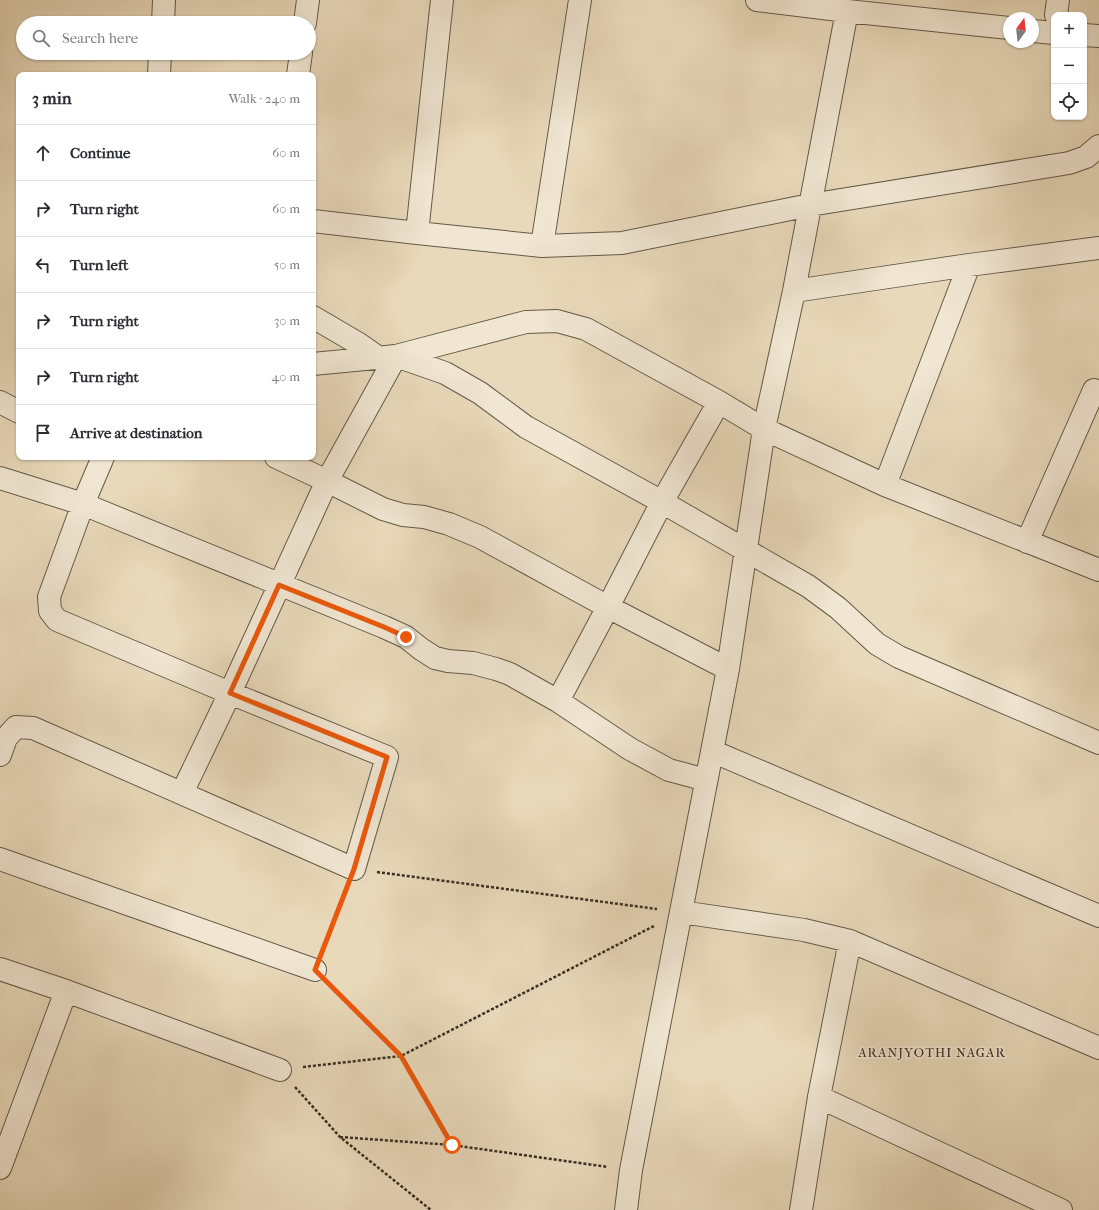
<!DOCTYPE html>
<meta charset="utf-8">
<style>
:root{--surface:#fff;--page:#f7f7f7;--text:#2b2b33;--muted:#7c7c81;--line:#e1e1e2}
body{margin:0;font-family:"IM FELL French Canon",serif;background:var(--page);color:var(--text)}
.controls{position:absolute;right:12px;top:12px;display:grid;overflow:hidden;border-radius:8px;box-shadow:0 1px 3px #0004}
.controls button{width:36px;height:36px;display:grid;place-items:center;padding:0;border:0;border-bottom:1px solid var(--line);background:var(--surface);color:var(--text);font:20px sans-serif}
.compass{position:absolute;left:1003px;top:12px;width:36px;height:36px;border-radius:50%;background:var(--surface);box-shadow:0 1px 3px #0004;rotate:15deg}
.stop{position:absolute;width:12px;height:12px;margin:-9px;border:3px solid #ea580c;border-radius:50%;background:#fff}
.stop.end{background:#ea580c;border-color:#fff;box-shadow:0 1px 4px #0008}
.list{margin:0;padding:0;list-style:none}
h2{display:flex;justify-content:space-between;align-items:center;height:52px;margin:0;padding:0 16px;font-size:17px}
h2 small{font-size:13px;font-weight:400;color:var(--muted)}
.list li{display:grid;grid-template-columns:26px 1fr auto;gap:12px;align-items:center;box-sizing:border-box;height:56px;padding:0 16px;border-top:1px solid var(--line)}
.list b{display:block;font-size:15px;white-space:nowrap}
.list em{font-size:13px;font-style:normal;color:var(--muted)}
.icon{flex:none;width:22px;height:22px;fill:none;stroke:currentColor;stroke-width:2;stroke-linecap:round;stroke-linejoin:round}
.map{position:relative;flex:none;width:1099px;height:1210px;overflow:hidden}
.search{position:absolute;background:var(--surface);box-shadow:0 1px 3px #0004;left:16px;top:16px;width:300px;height:44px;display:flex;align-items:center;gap:10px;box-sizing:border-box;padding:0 14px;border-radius:22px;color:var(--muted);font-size:15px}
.panel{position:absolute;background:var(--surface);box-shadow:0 1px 3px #0004;left:16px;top:72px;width:300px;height:388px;border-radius:8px}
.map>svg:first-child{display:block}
</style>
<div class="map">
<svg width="1099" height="1210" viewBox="0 0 1099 1210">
<rect width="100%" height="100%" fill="#e8d9ba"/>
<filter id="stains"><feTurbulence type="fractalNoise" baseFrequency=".005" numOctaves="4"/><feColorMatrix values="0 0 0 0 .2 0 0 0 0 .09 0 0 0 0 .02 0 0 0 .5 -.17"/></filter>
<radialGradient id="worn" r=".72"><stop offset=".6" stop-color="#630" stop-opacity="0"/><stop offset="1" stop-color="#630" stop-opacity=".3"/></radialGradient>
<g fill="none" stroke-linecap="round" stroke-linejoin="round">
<defs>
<path id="minor" d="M442,0L417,233L542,246L622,243L810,205L1069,163L1086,157L1099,146
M757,0L847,11L1009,28
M1056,15L1058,0
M163,23L164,0
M305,23L308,0
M1033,31L1054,33
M1084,35L1099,36
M159,75L160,53
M298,75L301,53
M313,221L417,233
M542,246L580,0
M794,291L969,265L1099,248
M313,317L359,344L379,358
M396,356L445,373L480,393L526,427L662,502L808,586L838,608L877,644L899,657L1099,743
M313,364L396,356L526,322L557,321L586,329L719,402L764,429L885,485L1099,570
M0,402L19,412
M276,457L327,481L383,509L403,515L424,517L449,524L480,537L608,607L728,669
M0,478L83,504L384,627L406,637L421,649L435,658L448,661L473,663L496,669L510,674L558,701L630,749L669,770L706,780
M885,485L969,265
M1027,542L1094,390
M558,701L608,607L662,502L719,402
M712,751L1099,916
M0,755L6,738L16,727L33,728L354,869L387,757L230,693L57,620L50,611L49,597L83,504L103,457
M182,793L230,693L327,481L396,356
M0,859L315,970
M681,912L804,930L850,941L1099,1048
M0,969L66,991L280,1070
M819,1097L1061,1210
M0,1168L66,991
M626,1210L631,1170L728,669L764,429L794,291L847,11
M801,1210L819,1097L850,941"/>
</defs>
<!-- minor casing -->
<use href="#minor" stroke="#645948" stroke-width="24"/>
<!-- path -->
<path stroke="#382e22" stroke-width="2.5" stroke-dasharray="3 2" stroke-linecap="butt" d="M377,872L657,909
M323,949L345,891
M331,986L401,1056L452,1145
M303,1067L401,1056L654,926
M295,1087L340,1137L431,1210
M340,1137L452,1145L608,1167"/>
<!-- minor -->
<use href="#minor" stroke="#f0e6d2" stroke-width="22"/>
</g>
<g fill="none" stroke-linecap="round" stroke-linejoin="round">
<!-- route -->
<path stroke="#ea580c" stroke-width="5" d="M406,637L384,627L279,585L230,693L387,757L354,869L315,970L401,1056L452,1145"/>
</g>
<g text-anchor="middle" stroke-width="3.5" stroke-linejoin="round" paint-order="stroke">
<!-- neighbourhood labels -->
<g font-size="13" letter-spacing="1" fill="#382e22" stroke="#f0e6d2">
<text x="932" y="1057">ARANJYOTHI NAGAR</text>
</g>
</g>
<rect width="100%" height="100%" filter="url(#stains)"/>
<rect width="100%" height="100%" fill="url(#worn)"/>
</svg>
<div class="controls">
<button>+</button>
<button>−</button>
<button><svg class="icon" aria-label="locate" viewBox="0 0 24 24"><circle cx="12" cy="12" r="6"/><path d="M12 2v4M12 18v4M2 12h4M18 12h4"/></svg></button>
</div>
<svg class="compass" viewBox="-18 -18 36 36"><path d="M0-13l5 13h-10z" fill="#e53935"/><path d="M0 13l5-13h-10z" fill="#7c7c81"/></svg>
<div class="stop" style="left:452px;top:1145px"></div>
<div class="stop end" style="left:406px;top:637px"></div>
<div class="search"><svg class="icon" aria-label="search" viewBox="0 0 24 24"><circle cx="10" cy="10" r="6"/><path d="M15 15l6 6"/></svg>Search here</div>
<section class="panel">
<h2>3 min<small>Walk · 240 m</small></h2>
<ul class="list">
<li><svg class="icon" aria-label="ahead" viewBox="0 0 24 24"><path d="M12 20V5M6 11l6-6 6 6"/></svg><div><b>Continue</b></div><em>60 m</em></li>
<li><svg class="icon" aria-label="right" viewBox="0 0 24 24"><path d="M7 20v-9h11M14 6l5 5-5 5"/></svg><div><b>Turn right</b></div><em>60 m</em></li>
<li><svg class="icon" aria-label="left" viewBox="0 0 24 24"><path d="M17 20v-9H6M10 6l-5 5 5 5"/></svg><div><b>Turn left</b></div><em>50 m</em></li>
<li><svg class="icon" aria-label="right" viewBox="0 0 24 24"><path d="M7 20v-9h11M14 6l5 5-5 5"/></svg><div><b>Turn right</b></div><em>30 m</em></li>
<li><svg class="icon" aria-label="right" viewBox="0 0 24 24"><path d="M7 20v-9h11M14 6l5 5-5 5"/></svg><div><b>Turn right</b></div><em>40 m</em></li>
<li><svg class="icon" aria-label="arrive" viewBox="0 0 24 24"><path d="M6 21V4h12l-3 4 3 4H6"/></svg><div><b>Arrive at destination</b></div></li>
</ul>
</section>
</div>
